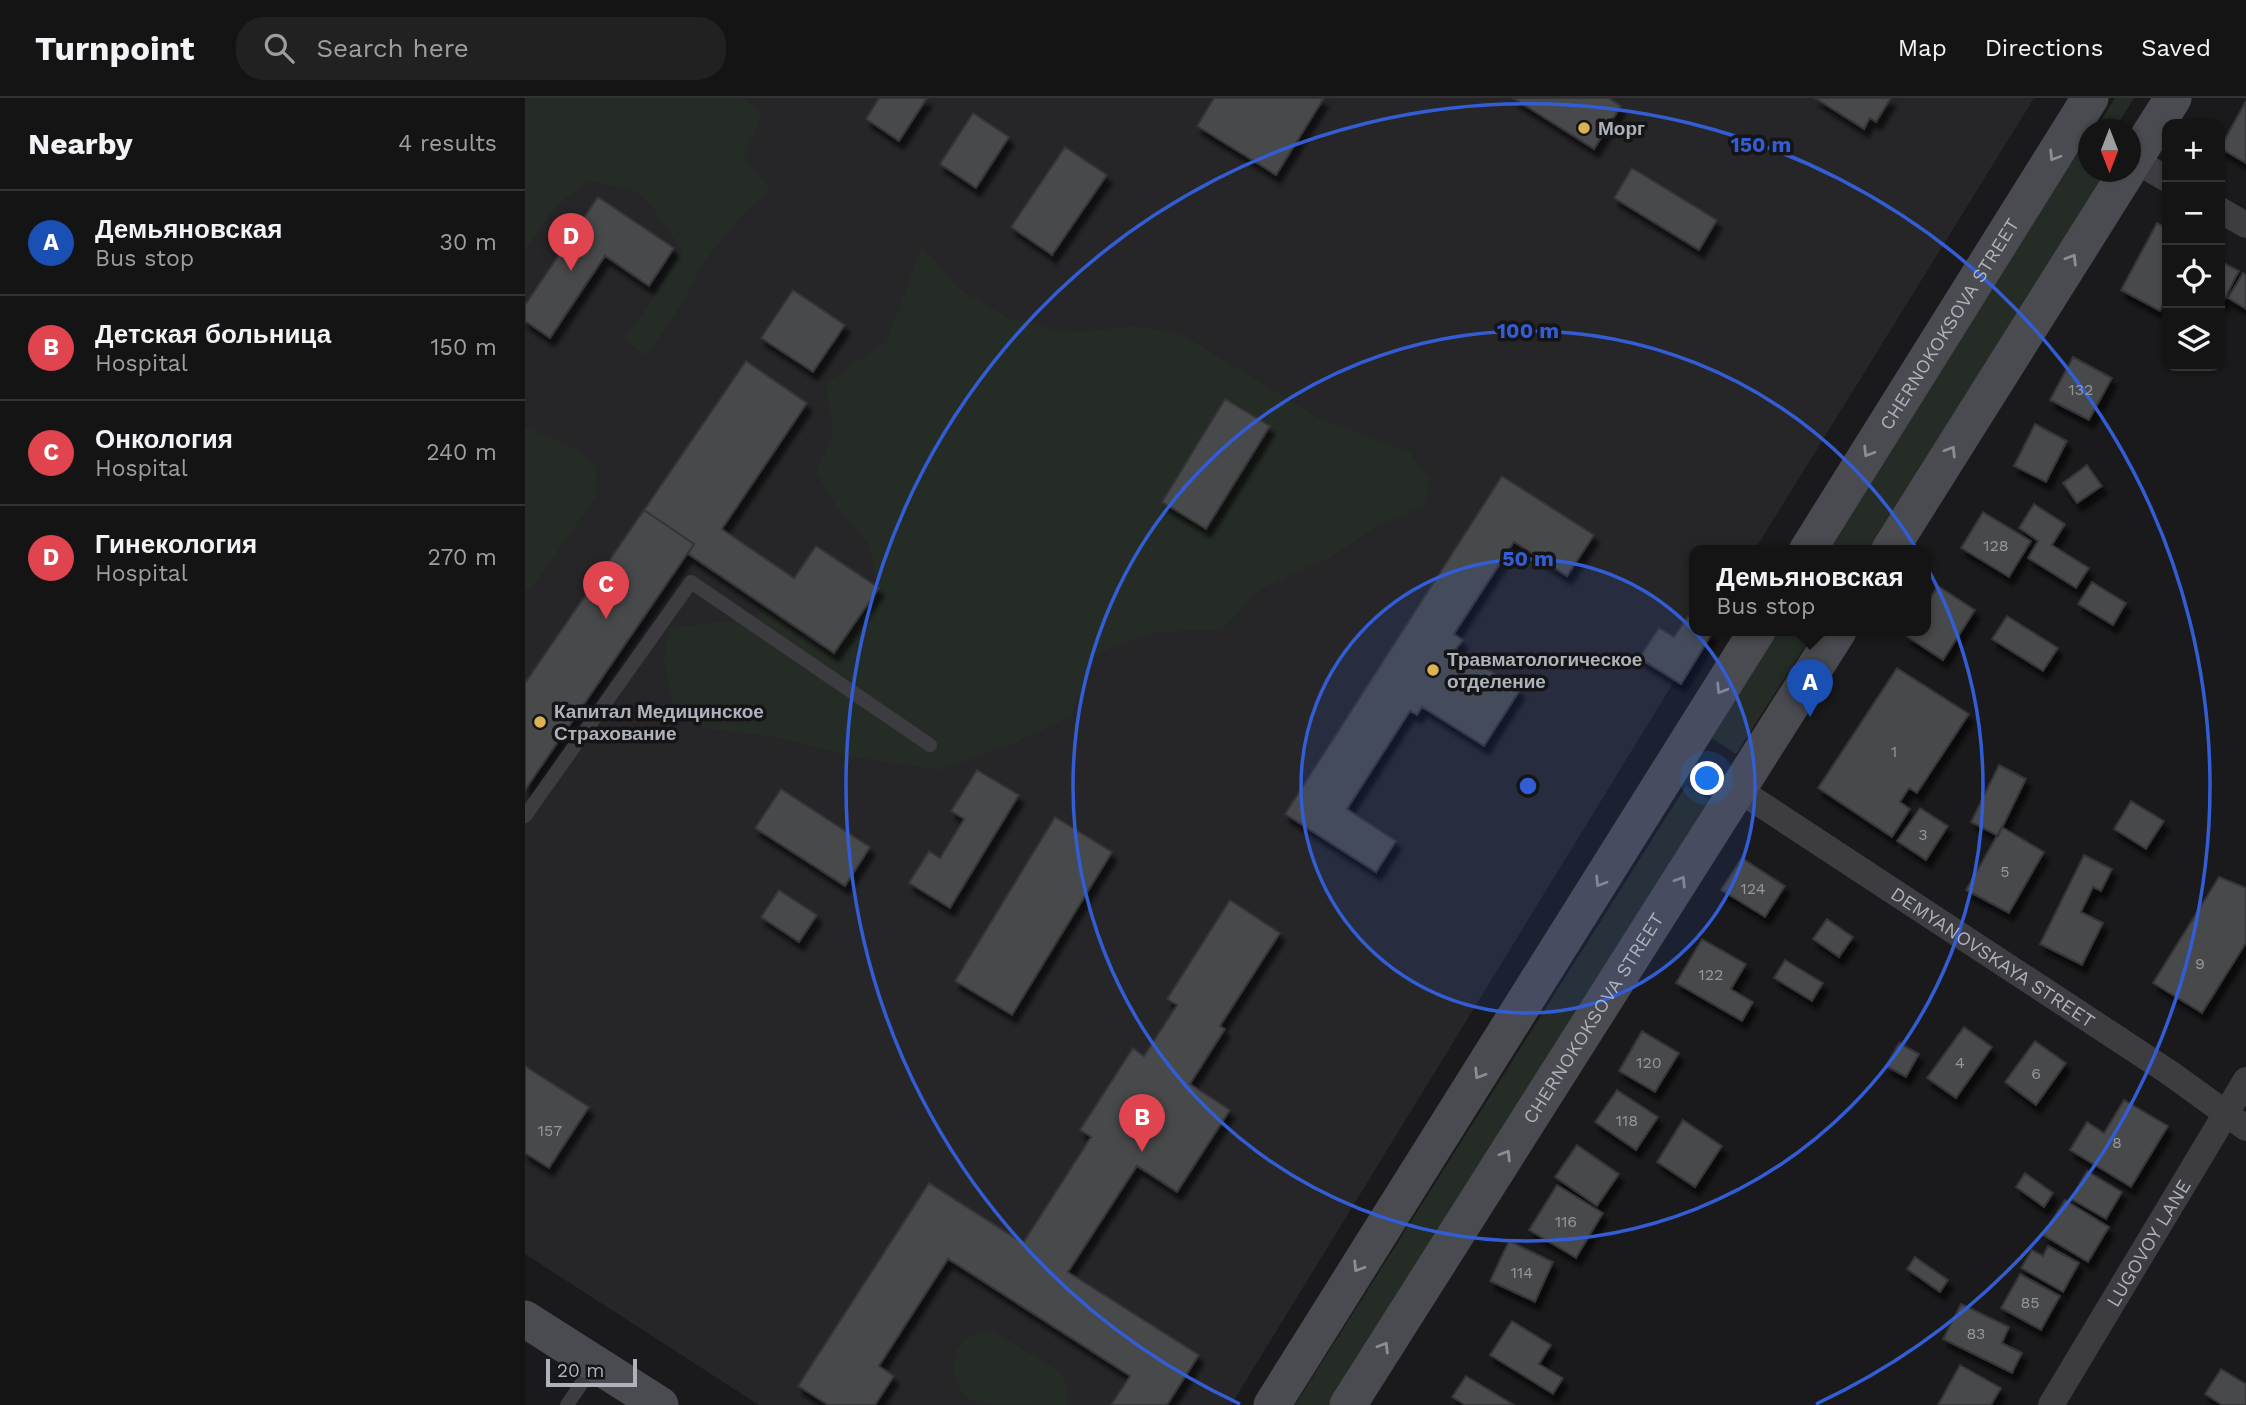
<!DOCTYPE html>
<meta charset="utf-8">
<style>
:root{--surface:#141415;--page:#212122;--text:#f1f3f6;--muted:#9d9ea0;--line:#333334;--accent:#b45309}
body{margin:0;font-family:"Work Sans",sans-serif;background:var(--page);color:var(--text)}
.controls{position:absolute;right:21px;top:21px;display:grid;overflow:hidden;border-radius:14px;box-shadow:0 2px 5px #0004}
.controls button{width:63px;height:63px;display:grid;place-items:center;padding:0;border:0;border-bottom:2px solid var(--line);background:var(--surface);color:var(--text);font:35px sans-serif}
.compass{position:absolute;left:1553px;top:21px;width:63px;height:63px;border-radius:50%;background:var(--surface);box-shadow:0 2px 5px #0004;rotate:180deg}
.scale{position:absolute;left:21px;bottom:18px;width:91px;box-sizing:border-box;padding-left:7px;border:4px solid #aeb2ba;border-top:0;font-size:19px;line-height:24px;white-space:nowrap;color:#aeb2ba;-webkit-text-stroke:5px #151517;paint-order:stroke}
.you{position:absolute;left:1183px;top:681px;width:24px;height:24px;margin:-18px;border:5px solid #fff;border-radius:50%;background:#1a73e8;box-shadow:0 0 0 10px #1a73e833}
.badge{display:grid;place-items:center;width:46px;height:46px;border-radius:50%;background:var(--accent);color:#fff;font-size:23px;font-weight:700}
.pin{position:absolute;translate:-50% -58px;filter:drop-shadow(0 2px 4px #0008)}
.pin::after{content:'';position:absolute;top:37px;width:24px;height:21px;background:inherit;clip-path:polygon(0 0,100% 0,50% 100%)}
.popup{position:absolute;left:1164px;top:447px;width:242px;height:91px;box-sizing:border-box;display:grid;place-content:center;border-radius:14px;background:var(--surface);filter:drop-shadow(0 2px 5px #0005);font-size:23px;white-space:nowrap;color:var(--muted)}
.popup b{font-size:26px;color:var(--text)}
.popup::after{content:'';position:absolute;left:50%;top:100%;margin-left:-14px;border:14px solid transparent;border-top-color:var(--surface)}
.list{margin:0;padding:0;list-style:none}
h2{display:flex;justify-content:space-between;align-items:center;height:91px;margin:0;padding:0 28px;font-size:30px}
h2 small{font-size:23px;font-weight:400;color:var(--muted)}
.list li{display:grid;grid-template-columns:46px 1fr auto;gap:21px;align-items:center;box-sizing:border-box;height:105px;padding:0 28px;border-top:2px solid var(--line)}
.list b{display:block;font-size:26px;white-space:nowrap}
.list p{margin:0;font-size:23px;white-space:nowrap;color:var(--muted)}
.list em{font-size:23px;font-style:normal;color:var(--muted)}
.icon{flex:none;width:38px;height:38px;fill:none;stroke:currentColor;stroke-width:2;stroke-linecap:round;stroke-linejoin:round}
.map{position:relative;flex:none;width:1721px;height:1307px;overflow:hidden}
header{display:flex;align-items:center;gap:42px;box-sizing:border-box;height:98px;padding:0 35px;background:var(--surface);border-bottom:2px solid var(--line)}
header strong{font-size:33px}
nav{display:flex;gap:38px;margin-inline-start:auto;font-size:24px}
.search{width:490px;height:63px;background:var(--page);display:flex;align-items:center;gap:18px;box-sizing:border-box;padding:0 24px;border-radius:28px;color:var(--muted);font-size:26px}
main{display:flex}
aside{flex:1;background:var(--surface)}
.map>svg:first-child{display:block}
</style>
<header>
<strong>Turnpoint</strong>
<div class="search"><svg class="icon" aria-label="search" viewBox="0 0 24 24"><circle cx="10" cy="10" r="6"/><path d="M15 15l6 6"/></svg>Search here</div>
<nav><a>Map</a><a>Directions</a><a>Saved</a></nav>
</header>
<main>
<aside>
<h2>Nearby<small>4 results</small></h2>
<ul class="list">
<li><span class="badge" style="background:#1a4fb4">A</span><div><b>Демьяновская</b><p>Bus stop</p></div><em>30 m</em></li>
<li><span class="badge" style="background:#e0444e">B</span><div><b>Детская больница</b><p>Hospital</p></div><em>150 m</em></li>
<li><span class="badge" style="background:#e0444e">C</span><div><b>Онкология</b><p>Hospital</p></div><em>240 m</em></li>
<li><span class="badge" style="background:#e0444e">D</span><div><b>Гинекология</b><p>Hospital</p></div><em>270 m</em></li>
</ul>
</aside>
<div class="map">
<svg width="1721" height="1307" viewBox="0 0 1721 1307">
<defs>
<filter id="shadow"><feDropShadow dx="4.5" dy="8" stdDeviation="2" flood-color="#0009"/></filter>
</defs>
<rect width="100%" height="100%" fill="#1a1a1c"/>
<!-- built -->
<path fill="#262629" d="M0,0H1509L1229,453H1170V533H1180L706,1307H234L0,1156Z"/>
<!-- green -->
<path fill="#252c26" d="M0,0H217L237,15L219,61L246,91L217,117L181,161L153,212L121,258L98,241L126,204L156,151L123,103L108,92L64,83L31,108L0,152Z
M1590,0H1609L1591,29L1575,24Z
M1553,55L1563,62V74H1581L1585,76L1342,453H1296Z
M397,148L433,190L483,220L545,235L608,228L656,236L795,321L884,354L904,380L899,408L849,430L808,458L734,492L696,532L631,534L567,557L547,618L492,644L414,672L334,660L249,639L178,630L148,605L139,566L143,530L210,522L243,513L309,555L354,490L343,445L313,411L291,375L308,336L301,285L361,244Z
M0,328L49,350L71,368L72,397L8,488L0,493Z
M1244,533H1290L1211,656L1179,635Z
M1161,688L1184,702L807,1307H770Z
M460,1232L469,1234L535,1274L541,1286L542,1307C525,1307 467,1307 455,1306C437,1298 426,1284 429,1264C432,1244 443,1239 460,1232Z"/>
<!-- building -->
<path fill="#47484c" stroke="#353438" stroke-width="2" filter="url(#shadow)" d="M354,0H402L374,43L341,21Z
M689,0H799L751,77L672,28Z
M988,0H1084L1096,8L1069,51Z
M1290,0H1366L1351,24L1345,20L1339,31Z
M1721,3V65L1695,50Z
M448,15L484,39L451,90L415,66Z
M540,49L582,77L527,157L486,129Z
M1107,70L1192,122L1174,152L1089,100Z
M73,99L149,150L124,188L80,158L25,240L0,223V207Z
M1632,125L1642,130V200L1635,213L1596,192Z
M1697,164L1714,173L1697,206L1695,204V169Z
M1718,175L1721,177V211L1703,200Z
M268,192L320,227L288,274L236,240Z
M1548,259L1587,280L1564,322L1525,302Z
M221,263L282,305L197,431L269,480L291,448L354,490L309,555L163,456L169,446L119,412Z
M700,301L745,328L681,431L637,404Z
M1510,326L1542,343L1521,384L1489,368Z
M1562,367L1577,388L1552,405L1538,385Z
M977,378L1069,437L1042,478L989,444L929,536L938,542L931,551L995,592L959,648L897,609L892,617L885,613L822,711L871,743L851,774L760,716Z
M1509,406L1540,426L1527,447L1564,470L1551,490L1503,460L1513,443L1494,430Z
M119,412L169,446L0,692V585Z
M1458,414L1506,443L1484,479L1436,450Z
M1567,484L1601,505L1588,527L1553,506Z
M1413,488L1450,512L1418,562L1381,538L1384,533H1400V508Z
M1163,518L1170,522V533L1188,534L1156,586L1114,560L1134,530L1149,539Z
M1482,518L1533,550L1518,573L1467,541Z
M1372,570L1444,616L1392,695L1384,690L1375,704L1385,711L1367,739L1293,690Z
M1474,667L1501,681L1473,738L1446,724Z
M452,672L494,697L425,810L384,785L404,753L415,760L439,721L426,713Z
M256,691L345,749L320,788L230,730Z
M1606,703L1639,723L1621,751L1589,731Z
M1395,710L1423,728L1401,762L1372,743Z
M530,719L587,754L487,917L430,883Z
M1477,729L1519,754L1484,815L1441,792Z
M1559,757L1587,771L1576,793L1568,789L1556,814L1578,825L1557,867L1515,846Z
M1217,760L1260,788L1240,819L1196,792Z
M1694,779L1721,790V845L1677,915L1628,885Z
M254,792L292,817L274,844L236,819Z
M705,802L755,835L695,928L700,931L665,986L705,1012L652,1094L612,1068L543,1174L674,1257L642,1307H586L605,1278L423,1161L354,1268L369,1278L350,1307H303L273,1288L404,1085L498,1145L566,1039L555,1032L608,950L619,958L652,907L642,901Z
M1302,821L1328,839L1314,859L1288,841Z
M1177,841L1221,866L1206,891L1228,904L1217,923L1151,885Z
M1260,862L1298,885L1287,903L1249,880Z
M1439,929L1467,949L1431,1000L1402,980Z
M1117,933L1154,955L1130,994L1094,973Z
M1510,943L1541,965L1511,1007L1480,984Z
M1374,945L1394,956L1381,979L1361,968Z
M0,968L64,1009L24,1070L0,1055Z
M1092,992L1133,1019L1111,1052L1070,1024Z
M1599,1002L1643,1028L1606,1089L1545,1052L1562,1024L1579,1035Z
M1158,1022L1197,1048L1170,1089L1132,1064Z
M1052,1047L1094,1076L1072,1108L1030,1079Z
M1562,1073L1597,1094L1581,1121L1546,1101Z
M1500,1075L1528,1095L1519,1109L1491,1089Z
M1032,1087L1078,1115L1051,1160L1004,1132Z
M1540,1102L1584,1129L1563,1164L1518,1137Z
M984,1143L1028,1164L1010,1204L965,1183Z
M1523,1148L1554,1165L1538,1194L1496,1170L1507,1152L1518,1158Z
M1390,1159L1423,1182L1415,1194L1382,1171Z
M1495,1176L1535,1198L1516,1232L1476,1210Z
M1436,1206L1484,1229L1477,1245L1497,1255L1487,1275L1418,1241Z
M987,1223L1026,1247L1014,1266L1038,1280L1028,1296L965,1257Z
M1435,1267L1476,1290L1466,1307H1413Z
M1696,1271L1721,1286V1307H1697L1680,1296Z
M941,1278L989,1307H940L927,1299Z"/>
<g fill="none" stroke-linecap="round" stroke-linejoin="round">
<!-- lane -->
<path stroke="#3c3c41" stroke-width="14" d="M0,718L166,484L405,647
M42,1307L69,1267"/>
<!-- street -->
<g stroke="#3c3c41" stroke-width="26">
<path d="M1609,62L1642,81"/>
<path d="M1695,112L1721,127"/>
<path id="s1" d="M1214,692L1645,975L1721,1030"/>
<path id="s2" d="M1526,1307L1721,982"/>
</g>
<!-- secondary -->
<g stroke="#4a4b50" stroke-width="37">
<path d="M1605,68L1648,0"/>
<path id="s3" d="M1282,453L1565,0"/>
<path d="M1364,453L1602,74"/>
<path d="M0,1221L135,1307"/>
<path d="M747,1307L1232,533"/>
<path id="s4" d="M823,1307L1313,533"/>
</g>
</g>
<!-- one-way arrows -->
<defs><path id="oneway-chevron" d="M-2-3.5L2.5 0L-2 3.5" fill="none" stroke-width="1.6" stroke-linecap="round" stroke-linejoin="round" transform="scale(1.75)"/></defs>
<g stroke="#8b8e95">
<use href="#oneway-chevron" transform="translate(1529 58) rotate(122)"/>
<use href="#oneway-chevron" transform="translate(1547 161) rotate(-58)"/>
<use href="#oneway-chevron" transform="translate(1426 353) rotate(-58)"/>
<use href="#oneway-chevron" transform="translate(1343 354) rotate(122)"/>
<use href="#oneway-chevron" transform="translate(1196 591) rotate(122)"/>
<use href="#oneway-chevron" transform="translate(1156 783) rotate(-58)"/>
<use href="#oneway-chevron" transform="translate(1075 784) rotate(122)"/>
<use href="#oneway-chevron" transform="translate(954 976) rotate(122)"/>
<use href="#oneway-chevron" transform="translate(981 1057) rotate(-58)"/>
<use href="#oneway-chevron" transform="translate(833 1169) rotate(122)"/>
<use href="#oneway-chevron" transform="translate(859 1249) rotate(-58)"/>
</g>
<!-- distance rings -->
<circle cx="1003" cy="688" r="227" fill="#335dd4" fill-opacity=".12"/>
<g fill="none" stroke="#335dd4" stroke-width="3.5">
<circle cx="1003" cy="688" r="227"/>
<circle cx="1003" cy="688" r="455"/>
<path d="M715 1306A682 682 0 1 1 1291 1306"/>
</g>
<!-- markers -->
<g fill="#dcb252" stroke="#151517" stroke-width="2.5">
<circle cx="1059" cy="30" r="7"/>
<circle cx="908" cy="572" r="7"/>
<circle cx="15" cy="624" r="7"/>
</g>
<g text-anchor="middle" stroke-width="7" stroke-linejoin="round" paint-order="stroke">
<!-- number labels -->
<g font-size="16" fill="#94989e">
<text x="1556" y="297">132</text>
<text x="1471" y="453">128</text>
<text x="1369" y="659">1</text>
<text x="1398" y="742">3</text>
<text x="1480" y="779">5</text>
<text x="1228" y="796">124</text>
<text x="1675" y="871">9</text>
<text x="1186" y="882">122</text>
<text x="1124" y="970">120</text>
<text x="1435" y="970">4</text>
<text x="1511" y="981">6</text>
<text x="1102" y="1028">118</text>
<text x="25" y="1038">157</text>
<text x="1592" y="1050">8</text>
<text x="1041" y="1129">116</text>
<text x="997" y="1180">114</text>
<text x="1505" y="1210">85</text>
<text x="1451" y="1241">83</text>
</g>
<!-- poi labels -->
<g font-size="19" font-weight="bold" fill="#aeb2ba" stroke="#151517" text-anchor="start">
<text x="1073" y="37">Морг</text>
<text x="922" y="568">Травматологическое<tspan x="922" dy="22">отделение</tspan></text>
<text x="29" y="620">Капитал Медицинское<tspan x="29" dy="22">Страхование</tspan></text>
</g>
<!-- street labels -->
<g font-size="19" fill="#aeb2ba" stroke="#151517">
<text dy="7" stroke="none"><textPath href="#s3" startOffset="268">CHERNOKOKSOVA STREET</textPath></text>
<text dy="7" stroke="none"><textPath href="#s1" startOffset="304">DEMYANOVSKAYA STREET</textPath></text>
<text dy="7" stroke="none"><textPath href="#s4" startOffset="458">CHERNOKOKSOVA STREET</textPath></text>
<text dy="7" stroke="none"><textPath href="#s2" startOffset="189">LUGOVOY LANE</textPath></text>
</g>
</g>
<circle cx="1003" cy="688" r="10" fill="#335dd4" stroke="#151517" stroke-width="3.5"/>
<g font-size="21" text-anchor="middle" font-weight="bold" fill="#335dd4" stroke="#151517" stroke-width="7" stroke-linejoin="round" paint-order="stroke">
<text x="1236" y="54">150 m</text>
<text x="1003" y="240">100 m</text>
<text x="1003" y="468">50 m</text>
</g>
</svg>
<div class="controls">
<button>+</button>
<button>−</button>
<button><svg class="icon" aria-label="locate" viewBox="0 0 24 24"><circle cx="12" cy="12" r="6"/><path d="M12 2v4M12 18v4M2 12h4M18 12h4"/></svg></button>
<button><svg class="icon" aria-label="layers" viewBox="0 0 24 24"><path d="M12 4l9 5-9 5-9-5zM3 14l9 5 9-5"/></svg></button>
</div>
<svg class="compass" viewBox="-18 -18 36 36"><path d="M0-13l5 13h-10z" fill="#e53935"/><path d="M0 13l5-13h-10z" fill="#9d9ea0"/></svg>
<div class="scale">20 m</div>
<div class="you"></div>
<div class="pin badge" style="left:1285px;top:619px;background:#1a4fb4">A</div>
<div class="popup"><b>Демьяновская</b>Bus stop</div>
<div class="pin badge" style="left:617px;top:1054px;background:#e0444e">B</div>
<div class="pin badge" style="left:81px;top:521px;background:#e0444e">C</div>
<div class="pin badge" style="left:46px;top:173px;background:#e0444e">D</div>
</div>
</main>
